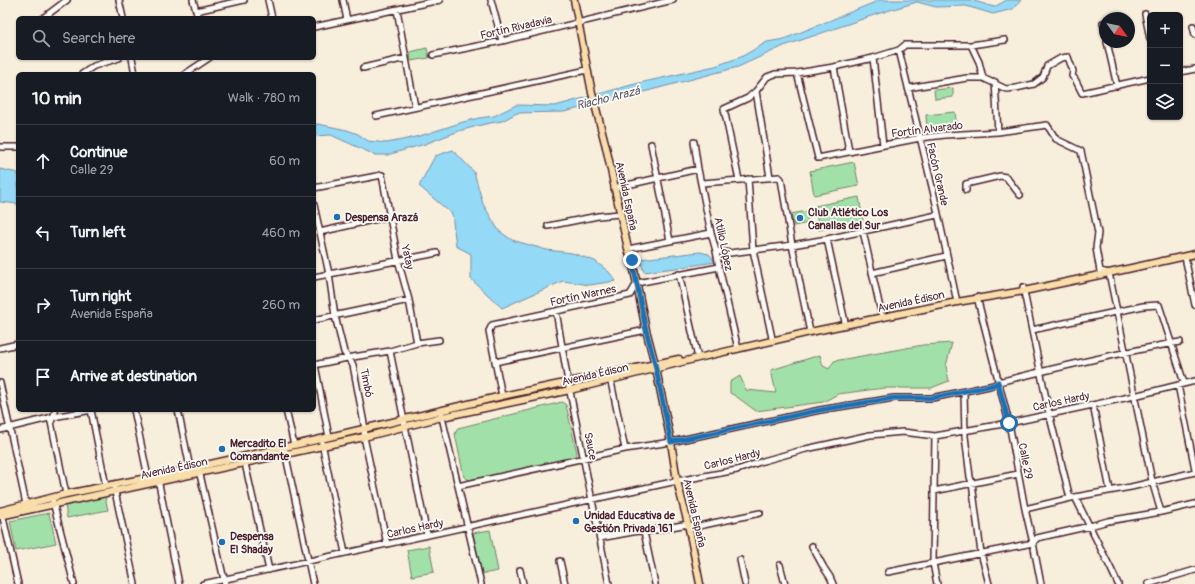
<!DOCTYPE html>
<meta charset="utf-8">
<style>
:root{--surface:#171b24;--page:#20242c;--text:#f1f3f6;--muted:#9ea1a6;--line:#363941}
body{margin:0;font-family:Pangolin,sans-serif;background:var(--page);color:var(--text)}
.controls{position:absolute;right:12px;top:12px;display:grid;overflow:hidden;border-radius:6px;box-shadow:0 1px 3px #0004}
.controls button{width:36px;height:36px;display:grid;place-items:center;padding:0;border:0;border-bottom:1px solid var(--line);background:var(--surface);color:var(--text);font:20px sans-serif}
.compass{position:absolute;left:1099px;top:12px;width:36px;height:36px;border-radius:50%;background:var(--surface);box-shadow:0 1px 3px #0004;rotate:123deg}
.stop{position:absolute;width:12px;height:12px;margin:-9px;border:3px solid #1f6fb2;border-radius:50%;background:#fff}
.stop.end{background:#1f6fb2;border-color:#fff;box-shadow:0 1px 4px #0008}
.list{margin:0;padding:0;list-style:none}
h2{display:flex;justify-content:space-between;align-items:center;height:52px;margin:0;padding:0 16px;font-size:17px}
h2 small{font-size:13px;font-weight:400;color:var(--muted)}
.list li{display:grid;grid-template-columns:26px 1fr auto;gap:12px;align-items:center;box-sizing:border-box;height:72px;padding:0 16px;border-top:1px solid var(--line)}
.list b{display:block;font-size:15px;white-space:nowrap}
.list p{margin:0;font-size:13px;white-space:nowrap;color:var(--muted)}
.list em{font-size:13px;font-style:normal;color:var(--muted)}
.icon{flex:none;width:22px;height:22px;fill:none;stroke:currentColor;stroke-width:2;stroke-linecap:round;stroke-linejoin:round}
.map{position:relative;flex:none;width:1195px;height:584px;overflow:hidden}
.search{position:absolute;background:var(--surface);box-shadow:0 1px 3px #0004;left:16px;top:16px;width:300px;height:44px;display:flex;align-items:center;gap:10px;box-sizing:border-box;padding:0 14px;border-radius:6px;color:var(--muted);font-size:15px}
.panel{position:absolute;background:var(--surface);box-shadow:0 1px 3px #0004;left:16px;top:72px;width:300px;height:340px;border-radius:6px}
.map>svg:first-child{display:block}
</style>
<div class="map">
<svg width="1195" height="584" viewBox="0 0 1195 584">
<rect width="100%" height="100%" fill="#f7eedc"/>
<filter id="ink" filterUnits="userSpaceOnUse"><feTurbulence type="fractalNoise" baseFrequency=".025" numOctaves="2"/><feDisplacementMap in="SourceGraphic" scale="8" xChannelSelector="R" yChannelSelector="G"/><feConvolveMatrix kernelMatrix="1 2 1 2 8 2 1 2 1" color-interpolation-filters="sRGB"/></filter>
<g filter="url(#ink)">
<!-- green -->
<path fill="#a1e1a9" stroke="#76806a" d="M427,48L429,58L411,61L410,52Z
M953,88V97L935,99L934,90Z
M955,112L957,129L927,132L926,115Z
M854,162L859,186L814,195L810,171Z
M859,197L863,221L819,230L815,206Z
M807,211L808,223L794,226L791,214Z
M952,343L946,366L949,381L931,388H884L838,394L823,402L756,411L737,397L730,393V382L740,376L746,390L776,393L771,370L820,355L823,366L829,369L834,361L923,345Z
M562,402L566,405L577,453L575,457L469,480L464,477L455,434L458,428Z
M105,497L108,510L67,518L65,505Z
M49,513L56,543L16,551L10,521Z
M490,530L498,571L482,574L473,533Z
M429,546L434,572L412,576L407,550Z"/>
<!-- water -->
<path fill="#94d9f6" stroke="#768fa5" d="M877,0H971L994,7L1007,0H1021L1013,9L993,14L966,6L936,7L917,2L877,14L784,46L738,67L621,98L564,112L517,113L502,121L485,124L459,131L425,144L387,155H375L331,135L314,136V125L318,124L347,130L358,134L368,141L387,143L407,139L423,135L463,122L479,118L494,116L516,105L555,106L635,84L715,66L741,57L767,42L784,39L873,3Z
M453,150L474,172L483,204L499,231L512,240L547,250L572,253L595,261L609,272L616,281L590,285L563,281L502,308L471,279V254L456,246L452,214L419,186L435,156Z
M0,169L18,173V204L0,202Z
M700,252L709,254L715,262L676,268L644,272L640,259Z"/>
<g fill="none" stroke-linecap="round" stroke-linejoin="round">
<defs>
<path id="minor" d="M119,0L123,18
M193,0L198,18
M268,0L272,18
M343,0L347,20
M491,0L502,41
M397,10L415,107
M196,11L244,0
M1145,14L1150,39
M43,18L67,0
M1103,23L1105,31
M1193,26L1195,35
M314,27L440,0
M1107,42L1117,86
M971,45L979,62L983,78
M899,50L934,195L957,302
M433,55L502,41L673,0
M132,58L135,74
M873,58L883,145
M834,67L849,151
M363,68L406,58
M1180,72L1195,69
M797,73L818,158L920,138L945,135L998,132L1047,125L1056,139L1081,151L1098,233L1096,248L1100,271L1109,273L1152,481L1161,512
M82,74L94,66L119,58
M185,74L209,58
M995,82L998,132
M908,88L967,78H983L1006,89L1016,88L1034,84L1043,77L1047,66L1061,58L1068,57L1073,71L1072,76L1075,79L1082,93L1150,78
M756,91L770,177
M376,116L587,70
M694,142L698,169L711,233L716,251L719,267L738,349
M651,144L670,241
M0,147H18
M748,179L753,250L772,338
M739,180L724,109L748,98L756,91L767,77L775,74L797,73L834,67L873,58L899,50L905,45H971L1005,40
M702,183L779,177L781,179L792,245L810,332
M314,188L382,175L398,260L409,300L417,343
M614,188L698,169
M966,190V184L1000,176L1006,177L1020,195
M314,205L329,274L335,316L344,352L353,365L365,429L364,437L387,544
M548,226L598,216L620,214
M863,231L882,317
M320,232L390,216
M827,239L845,322
M628,249L711,233
M716,251L730,253L792,245L827,239L937,215
M1185,257L1195,305
M872,273L946,256
M679,274L698,358
M314,277L437,253
M1023,287L1049,413L1070,498
M977,297L1009,423L1025,509L1033,543L1041,584
M556,311L568,382L609,584
M314,320L409,300
M1032,330L1143,306L1159,305L1184,383
M0,348L18,344
M390,351L427,535
M495,362L646,330
M314,365L347,358L390,351L417,343L439,340
M315,365L329,437
M610,377L625,449
M0,383L26,504
M1178,385L1195,469
M964,392L965,436L970,477L972,483L981,553L989,584
M502,396L489,331L492,325L630,295L637,283L719,267
M1093,405L1110,490
M55,410V412L51,422L66,494
M91,410L106,486
M134,410L148,477
M178,410L190,468
M286,410L294,445
M441,413L481,584
M0,430L53,417L92,410
M935,436L934,491L933,563L937,584
M322,443L345,553
M284,447L313,584
M244,459L269,570
M199,470L225,584
M158,479L179,584
M458,486L625,449L671,442L820,410L894,398H932L994,385L998,382C1058,368 1119,352 1180,342
M114,487L135,584
M934,491L1018,474
M1075,497L1111,569L1118,584
M52,498L74,584
M1025,509L1075,497L1131,487L1195,472
M2,513L18,584
M644,532L655,584
M600,538L638,531L644,532L688,524L694,527L760,513
M812,546L824,568L830,577L833,584
M740,560L745,584
M560,561L565,584
M780,565L785,584
M520,570L523,584
M888,572L1033,543L1037,538L1090,526L1108,521L1161,512L1195,504
M203,584L677,481L737,470L763,461L806,449L870,435L903,432L935,436L1009,423L1134,396L1195,381
M1148,584L1195,570"/>
<path id="major" d="M574,0L592,93L606,147L628,249L634,270L646,330L655,364L671,442L677,481L688,524L700,584
M0,511L66,494L157,476L321,439L502,396L679,359
M0,516L364,437L442,417L570,390L698,358L810,332L957,302L1024,291L1109,273L1195,254"/>
</defs>
<!-- minor casing -->
<use href="#minor" stroke="#4a1f2b" stroke-width="8"/>
<!-- major casing -->
<use href="#major" stroke="#4a1f2b" stroke-width="9"/>
<!-- minor -->
<use href="#minor" stroke="#fdfcf7" stroke-width="5"/>
<!-- major -->
<use href="#major" stroke="#f9deab" stroke-width="6"/>
</g>
</g>
<g fill="none" stroke-linecap="round" stroke-linejoin="round" filter="url(#ink)">
<!-- route -->
<path stroke="#1f6fb2" stroke-width="5" d="M632,260L646,330L655,364L671,442L820,410L894,398H932L994,385L998,382L1009,423"/>
</g>
<!-- markers -->
<g fill="#1f6fb2" stroke="#fdfcf7" stroke-width="1.5">
<circle cx="337" cy="217" r="4"/>
<circle cx="800" cy="218" r="4"/>
<circle cx="222" cy="449" r="4"/>
<circle cx="576" cy="521" r="4"/>
<circle cx="222" cy="542" r="4"/>
</g>
<g text-anchor="middle" stroke-width="3.5" stroke-linejoin="round" paint-order="stroke">
<!-- street labels -->
<g font-size="11" fill="#4a1f2b" stroke="#fdfcf7">
<text transform="translate(516 27) rotate(-13)" y="4">Fortín Rivadavia</text>
<text transform="translate(927 129) rotate(-7)" y="4">Fortín Alvarado</text>
<text transform="translate(938 174) rotate(77)" y="4">Facón Grande</text>
<text transform="translate(627 196) rotate(78)" y="4">Avenida España</text>
<text transform="translate(724 244) rotate(78)" y="4">Atilio López</text>
<text transform="translate(408 257) rotate(77)" y="4">Yatay</text>
<text transform="translate(583 295) rotate(-12)" y="4">Fortín Warnes</text>
<text transform="translate(911 301) rotate(-12)" y="4">Avenida Édison</text>
<text transform="translate(595 374) rotate(-13)" y="4">Avenida Édison</text>
<text transform="translate(367 383) rotate(79)" y="4">Timbó</text>
<text transform="translate(1061 401) rotate(-12)" y="4">Carlos Hardy</text>
<text transform="translate(591 446) rotate(78)" y="4">Sauce</text>
<text transform="translate(732 459) rotate(-14)" y="4">Carlos Hardy</text>
<text transform="translate(1026 461) rotate(79)" y="4">Calle 29</text>
<text transform="translate(174 468) rotate(-12)" y="4">Avenida Édison</text>
<text transform="translate(695 513) rotate(77)" y="4">Avenida España</text>
<text transform="translate(415 528) rotate(-12)" y="4">Carlos Hardy</text>
</g>
<!-- poi labels -->
<g font-size="11" font-weight="bold" fill="#4a1f2b" stroke="#fdfcf7" text-anchor="start">
<text x="808" y="216">Club Atlético Los<tspan x="808" dy="13">Canallas del Sur</tspan></text>
<text x="345" y="221">Despensa Arazá</text>
<text x="230" y="447">Mercadito El<tspan x="230" dy="13">Comandante</tspan></text>
<text x="584" y="519">Unidad Educativa de<tspan x="584" dy="13">Gestión Privada 161</tspan></text>
<text x="230" y="540">Despensa<tspan x="230" dy="13">El Shaday</tspan></text>
</g>
<!-- water labels -->
<g font-size="12" font-style="italic" fill="#605768" stroke="#fdfcf7">
<text transform="translate(608 98) rotate(-14)" y="4">Riacho Arazá</text>
</g>
</g>
</svg>
<div class="controls">
<button>+</button>
<button>−</button>
<button><svg class="icon" aria-label="layers" viewBox="0 0 24 24"><path d="M12 4l9 5-9 5-9-5zM3 14l9 5 9-5"/></svg></button>
</div>
<svg class="compass" viewBox="-18 -18 36 36"><path d="M0-13l5 13h-10z" fill="#e53935"/><path d="M0 13l5-13h-10z" fill="#9ea1a6"/></svg>
<div class="stop" style="left:1009px;top:423px"></div>
<div class="stop end" style="left:632px;top:260px"></div>
<div class="search"><svg class="icon" aria-label="search" viewBox="0 0 24 24"><circle cx="10" cy="10" r="6"/><path d="M15 15l6 6"/></svg>Search here</div>
<section class="panel">
<h2>10 min<small>Walk · 780 m</small></h2>
<ul class="list">
<li><svg class="icon" aria-label="ahead" viewBox="0 0 24 24"><path d="M12 20V5M6 11l6-6 6 6"/></svg><div><b>Continue</b><p>Calle 29</p></div><em>60 m</em></li>
<li><svg class="icon" aria-label="left" viewBox="0 0 24 24"><path d="M17 20v-9H6M10 6l-5 5 5 5"/></svg><div><b>Turn left</b></div><em>460 m</em></li>
<li><svg class="icon" aria-label="right" viewBox="0 0 24 24"><path d="M7 20v-9h11M14 6l5 5-5 5"/></svg><div><b>Turn right</b><p>Avenida España</p></div><em>260 m</em></li>
<li><svg class="icon" aria-label="arrive" viewBox="0 0 24 24"><path d="M6 21V4h12l-3 4 3 4H6"/></svg><div><b>Arrive at destination</b></div></li>
</ul>
</section>
</div>
